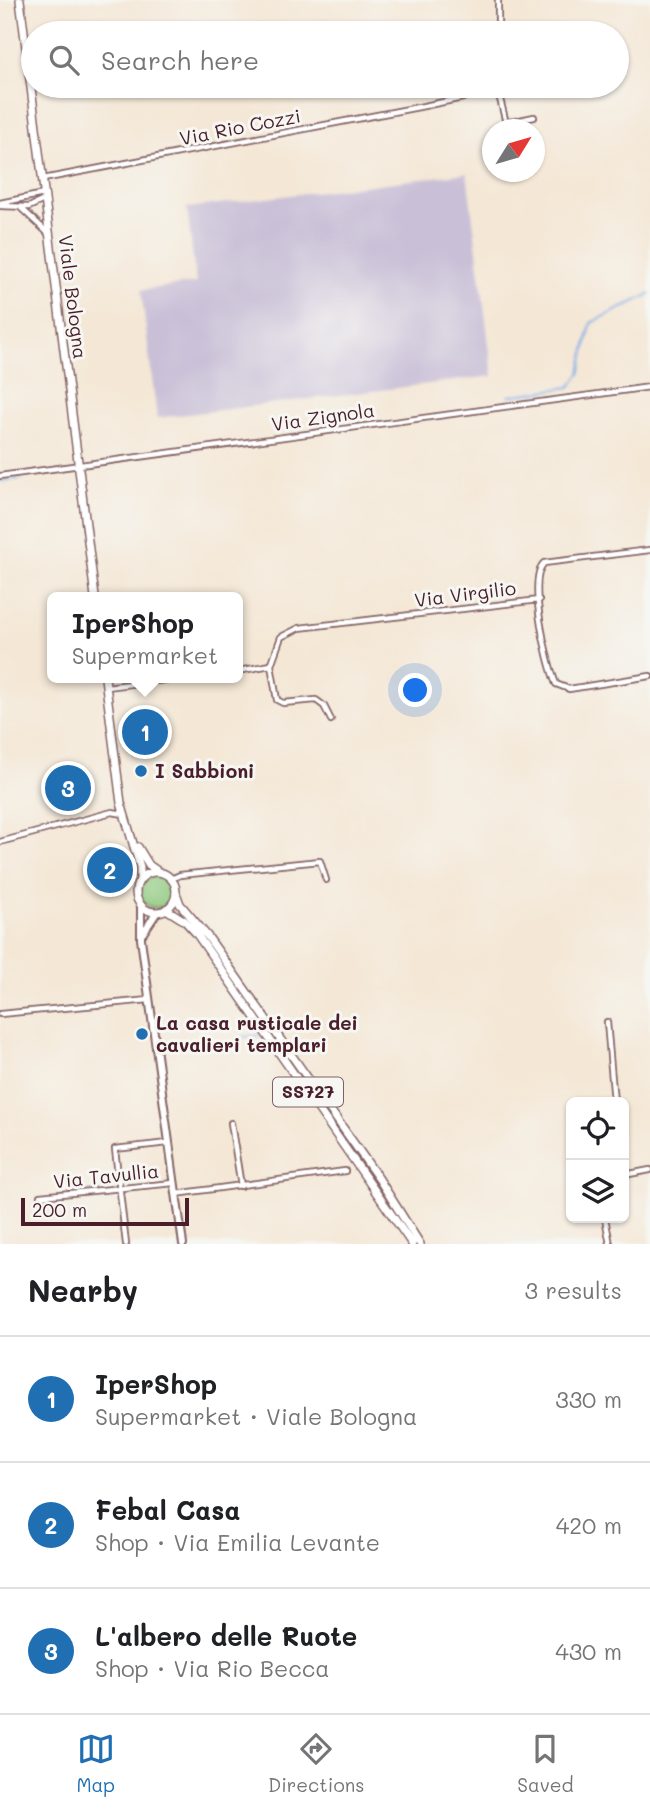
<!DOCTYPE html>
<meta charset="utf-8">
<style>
:root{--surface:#fff;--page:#f2f2f2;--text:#202124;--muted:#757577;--line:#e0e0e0;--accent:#1f6fb2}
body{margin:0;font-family:Mali,sans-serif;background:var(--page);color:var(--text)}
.controls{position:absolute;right:21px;bottom:21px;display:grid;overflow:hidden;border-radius:10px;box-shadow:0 2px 5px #0004}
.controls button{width:63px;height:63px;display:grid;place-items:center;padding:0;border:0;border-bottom:2px solid var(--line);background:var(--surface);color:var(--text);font:35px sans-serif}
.compass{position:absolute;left:482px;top:119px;width:63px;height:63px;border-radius:50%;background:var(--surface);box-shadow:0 2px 5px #0004;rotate:53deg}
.scale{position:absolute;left:21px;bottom:18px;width:168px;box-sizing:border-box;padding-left:7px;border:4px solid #4a1f2b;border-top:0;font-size:19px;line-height:24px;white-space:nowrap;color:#4a1f2b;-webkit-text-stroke:5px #f6f6f2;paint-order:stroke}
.you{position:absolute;left:416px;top:691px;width:24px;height:24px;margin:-18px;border:5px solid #fff;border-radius:50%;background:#1a73e8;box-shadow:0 0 0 10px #1a73e833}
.badge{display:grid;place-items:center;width:46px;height:46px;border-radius:50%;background:var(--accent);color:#fff;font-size:23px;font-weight:700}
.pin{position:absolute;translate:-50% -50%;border:4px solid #fff;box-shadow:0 2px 7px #0006}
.popup{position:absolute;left:47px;top:592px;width:196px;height:91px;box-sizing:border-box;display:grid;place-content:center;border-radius:10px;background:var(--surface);filter:drop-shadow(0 2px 5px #0005);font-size:23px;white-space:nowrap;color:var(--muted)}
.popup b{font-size:26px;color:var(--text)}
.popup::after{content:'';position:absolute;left:50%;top:100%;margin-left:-14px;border:14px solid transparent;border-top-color:var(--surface)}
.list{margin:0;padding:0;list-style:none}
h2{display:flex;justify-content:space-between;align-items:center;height:91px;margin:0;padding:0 28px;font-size:30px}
h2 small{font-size:23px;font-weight:400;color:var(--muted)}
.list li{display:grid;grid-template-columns:46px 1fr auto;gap:21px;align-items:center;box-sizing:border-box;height:126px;padding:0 28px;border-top:2px solid var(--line)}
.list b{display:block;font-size:26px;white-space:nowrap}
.list p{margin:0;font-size:23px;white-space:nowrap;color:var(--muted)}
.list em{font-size:23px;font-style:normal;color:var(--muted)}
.icon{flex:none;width:38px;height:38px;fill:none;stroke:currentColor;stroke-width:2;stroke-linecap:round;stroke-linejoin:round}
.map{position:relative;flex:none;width:650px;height:1244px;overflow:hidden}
.search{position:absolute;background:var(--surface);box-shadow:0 2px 5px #0004;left:21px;right:21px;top:21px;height:77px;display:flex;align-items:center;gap:18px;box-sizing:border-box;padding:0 24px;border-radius:38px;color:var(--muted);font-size:26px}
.sheet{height:469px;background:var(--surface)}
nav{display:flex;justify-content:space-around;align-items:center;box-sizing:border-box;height:98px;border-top:2px solid var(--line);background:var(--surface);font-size:19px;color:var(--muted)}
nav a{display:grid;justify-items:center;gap:4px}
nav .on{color:var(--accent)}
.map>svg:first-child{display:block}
</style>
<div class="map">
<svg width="650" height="1244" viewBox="0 0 650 1244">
<rect width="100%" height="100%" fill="#f6f6f2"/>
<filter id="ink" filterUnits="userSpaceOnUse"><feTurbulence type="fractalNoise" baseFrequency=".0143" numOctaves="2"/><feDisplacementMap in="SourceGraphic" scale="14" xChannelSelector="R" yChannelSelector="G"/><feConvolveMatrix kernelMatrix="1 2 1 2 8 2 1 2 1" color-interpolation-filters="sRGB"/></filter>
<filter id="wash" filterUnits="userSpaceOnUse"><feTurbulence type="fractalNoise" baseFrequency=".00686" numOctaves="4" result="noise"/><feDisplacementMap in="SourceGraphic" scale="28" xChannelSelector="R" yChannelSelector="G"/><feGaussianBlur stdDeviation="1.57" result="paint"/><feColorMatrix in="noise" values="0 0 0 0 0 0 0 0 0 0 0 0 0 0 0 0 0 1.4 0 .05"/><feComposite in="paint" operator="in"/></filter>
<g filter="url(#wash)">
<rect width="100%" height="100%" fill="#f4e7d5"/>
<!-- industrial -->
<path fill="#c9bfd7" d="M467,173L493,376L157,418L141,290L196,283L187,208Z"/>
<!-- green -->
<path fill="#8dc87d" stroke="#6c7454" stroke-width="2" d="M140 892a16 16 0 1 1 32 0a16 16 0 1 1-32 0Z"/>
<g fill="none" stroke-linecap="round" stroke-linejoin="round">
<!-- stream -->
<path stroke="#7cade7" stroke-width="2" d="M509,396L570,387L580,374L591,323L650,294
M0,481L21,479
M243,1037L261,1035"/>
</g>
</g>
<g filter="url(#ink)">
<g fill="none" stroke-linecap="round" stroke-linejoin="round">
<defs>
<path id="minor" d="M498,0V33
M492,86L499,95L506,123L534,117
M43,179L419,107L463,98L481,86
M0,203L44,194
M0,206L29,207L44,200
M21,208L48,233
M0,476L650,387
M650,550L544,563C527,579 547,662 556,684L569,689L650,676
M271,665L277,700L283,703L316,700L324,706L331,720
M238,671L271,665L281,637L299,628L539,600
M106,687L181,678
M0,842L112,812L124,814
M171,879L180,875L320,861L326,880
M0,1014L149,1000
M607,1022L614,1102
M231,1123L241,1186
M624,1175L650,1170
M176,1194L345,1171
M40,1196L174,1183
M605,1218L610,1244
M126,1244L115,1149L168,1143"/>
<path id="secondary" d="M141,905V939L183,1244
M143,933L157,912"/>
<path id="primary" d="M20,0L95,597
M105,678L121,803L140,867V880
M138,847L149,865L159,872
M136 892a20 20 0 1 1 40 0a20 20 0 1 1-40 0Z"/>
<path id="trunk" d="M176,893L180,904L208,937L379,1179L420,1244
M166,909L185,921L196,933L412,1244"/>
</defs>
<!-- minor casing -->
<use href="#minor" stroke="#866566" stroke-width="8"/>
<!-- secondary casing -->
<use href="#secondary" stroke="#866566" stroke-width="10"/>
<!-- primary casing -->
<use href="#primary" stroke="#866566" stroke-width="10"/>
<!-- trunk casing -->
<use href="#trunk" stroke="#866566" stroke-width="10"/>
<!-- minor -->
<use href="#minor" stroke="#fff" stroke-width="4.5"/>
<!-- secondary -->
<use href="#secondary" stroke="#fff" stroke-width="6"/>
<!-- primary -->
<use href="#primary" stroke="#fff" stroke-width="7"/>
<!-- trunk -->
<use href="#trunk" stroke="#fff" stroke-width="7"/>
</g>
</g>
<!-- markers -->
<g fill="#1f6fb2" stroke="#f6f6f2" stroke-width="2.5">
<circle cx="141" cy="771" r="7"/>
<circle cx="142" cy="1034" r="7"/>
</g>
<g text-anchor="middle" stroke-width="6" stroke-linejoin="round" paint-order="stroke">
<!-- shield labels -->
<rect fill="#f6f6f2" stroke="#7e6067" stroke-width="2" x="273" y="1077.5" width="70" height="29" rx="5"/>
<g font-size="18" font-weight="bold" fill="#4a1f2b">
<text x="308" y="1098">SS727</text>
</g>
<!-- street labels -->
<g font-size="19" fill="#4a1f2b" stroke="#f6f6f2">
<text transform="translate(240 127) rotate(-11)" y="7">Via Rio Cozzi</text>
<text transform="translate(73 297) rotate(83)" y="7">Viale Bologna</text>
<text transform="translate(323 417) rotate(-8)" y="7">Via Zignola</text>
<text transform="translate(465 594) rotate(-7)" y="7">Via Virgilio</text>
<text transform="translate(106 1176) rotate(-6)" y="7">Via Tavullia</text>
</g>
<!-- poi labels -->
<g font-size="19" font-weight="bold" fill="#4a1f2b" stroke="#f6f6f2" text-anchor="start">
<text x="155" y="778">I Sabbioni</text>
<text x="156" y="1030">La casa rusticale dei<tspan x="156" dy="22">cavalieri templari</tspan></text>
</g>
</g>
</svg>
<div class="controls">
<button><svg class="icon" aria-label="locate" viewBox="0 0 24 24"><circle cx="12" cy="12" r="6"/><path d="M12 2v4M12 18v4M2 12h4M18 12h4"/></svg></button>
<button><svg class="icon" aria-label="layers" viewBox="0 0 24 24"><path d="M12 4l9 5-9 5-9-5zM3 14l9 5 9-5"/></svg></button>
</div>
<svg class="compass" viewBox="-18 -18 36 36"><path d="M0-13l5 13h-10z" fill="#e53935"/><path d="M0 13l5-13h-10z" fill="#757577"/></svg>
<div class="scale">200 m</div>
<div class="you"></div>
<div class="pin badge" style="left:145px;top:732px">1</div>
<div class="popup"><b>IperShop</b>Supermarket</div>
<div class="pin badge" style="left:110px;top:870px">2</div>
<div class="pin badge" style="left:68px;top:788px">3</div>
<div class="search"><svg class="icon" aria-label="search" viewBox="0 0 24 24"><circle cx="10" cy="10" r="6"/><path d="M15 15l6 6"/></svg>Search here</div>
</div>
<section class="sheet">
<h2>Nearby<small>3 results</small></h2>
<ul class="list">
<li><span class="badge">1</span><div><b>IperShop</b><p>Supermarket · Viale Bologna</p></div><em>330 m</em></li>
<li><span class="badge">2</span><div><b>Febal Casa</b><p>Shop · Via Emilia Levante</p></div><em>420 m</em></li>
<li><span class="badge">3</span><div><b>L'albero delle Ruote</b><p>Shop · Via Rio Becca</p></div><em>430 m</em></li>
</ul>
</section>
<nav>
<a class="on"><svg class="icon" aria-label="map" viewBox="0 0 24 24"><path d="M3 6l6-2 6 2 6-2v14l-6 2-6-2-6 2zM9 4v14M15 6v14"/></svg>Map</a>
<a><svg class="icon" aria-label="directions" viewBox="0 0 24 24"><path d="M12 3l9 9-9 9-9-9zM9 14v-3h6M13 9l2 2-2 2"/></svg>Directions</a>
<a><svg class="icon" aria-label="saved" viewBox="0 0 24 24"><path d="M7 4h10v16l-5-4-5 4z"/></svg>Saved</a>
</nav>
